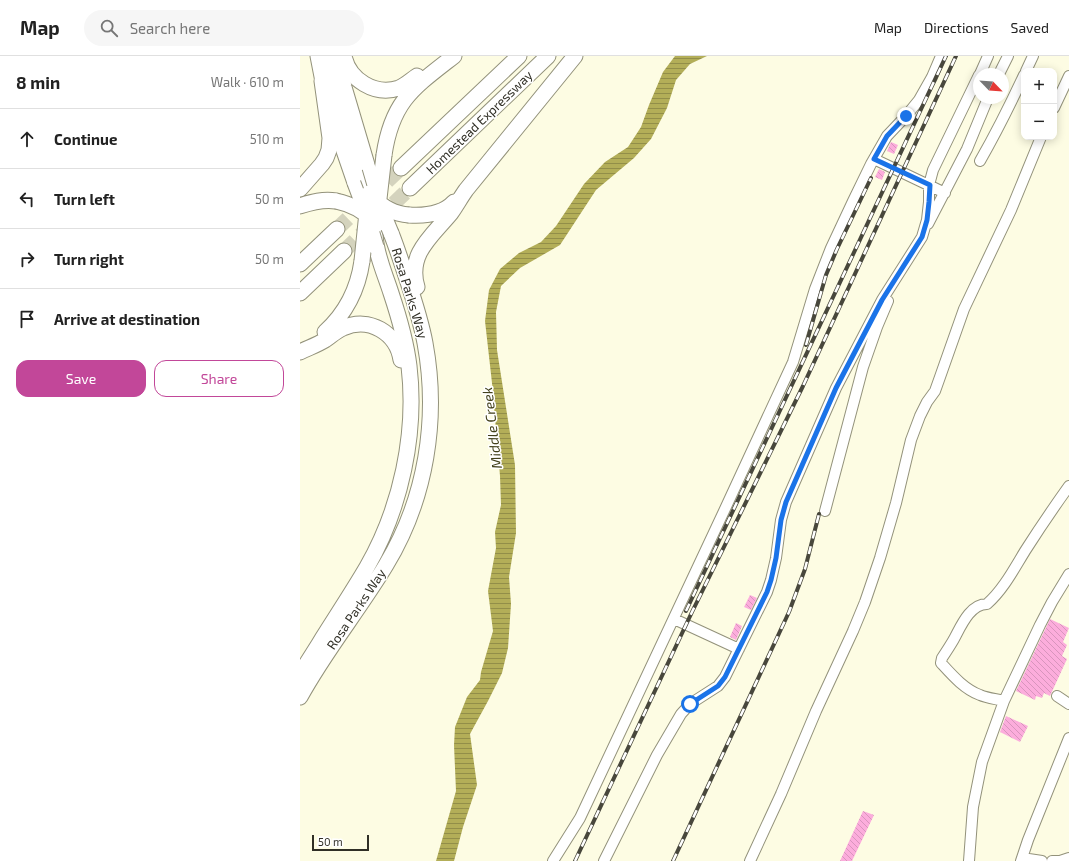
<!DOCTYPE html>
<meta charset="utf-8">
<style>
:root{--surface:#fff;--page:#f6f6f6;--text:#222;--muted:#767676;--line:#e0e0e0;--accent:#c24799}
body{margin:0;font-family:"Exo 2",sans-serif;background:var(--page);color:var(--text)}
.controls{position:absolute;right:12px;top:12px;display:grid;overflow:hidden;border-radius:8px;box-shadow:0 2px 10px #0003}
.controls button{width:36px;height:36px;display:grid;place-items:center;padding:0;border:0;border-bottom:1px solid var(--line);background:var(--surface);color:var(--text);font:20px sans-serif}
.compass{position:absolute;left:673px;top:12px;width:36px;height:36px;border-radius:50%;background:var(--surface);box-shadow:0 2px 10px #0003;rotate:115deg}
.scale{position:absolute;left:12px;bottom:10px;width:57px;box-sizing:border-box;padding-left:4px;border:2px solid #302f26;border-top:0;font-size:11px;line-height:14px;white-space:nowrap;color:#302f26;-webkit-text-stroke:3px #fff;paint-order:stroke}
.stop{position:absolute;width:12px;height:12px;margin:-9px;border:3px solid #1a73e8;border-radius:50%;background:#fff}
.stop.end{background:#1a73e8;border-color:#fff;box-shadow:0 1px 4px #0008}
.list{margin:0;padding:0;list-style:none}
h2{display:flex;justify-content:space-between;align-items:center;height:52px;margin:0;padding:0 16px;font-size:17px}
h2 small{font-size:13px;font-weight:400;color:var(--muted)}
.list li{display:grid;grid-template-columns:26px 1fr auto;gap:12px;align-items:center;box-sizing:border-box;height:60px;padding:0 16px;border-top:1px solid var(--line)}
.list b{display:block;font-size:15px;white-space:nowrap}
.list em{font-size:13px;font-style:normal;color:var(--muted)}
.actions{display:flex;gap:8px;padding:12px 16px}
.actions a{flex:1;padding:9px 0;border:1px solid var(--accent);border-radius:12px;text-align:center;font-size:14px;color:var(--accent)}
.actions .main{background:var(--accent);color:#fff}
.icon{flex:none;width:22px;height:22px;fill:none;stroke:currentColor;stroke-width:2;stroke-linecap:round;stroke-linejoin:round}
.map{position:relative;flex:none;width:769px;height:805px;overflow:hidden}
header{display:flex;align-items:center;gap:24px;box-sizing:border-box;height:56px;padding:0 20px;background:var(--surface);border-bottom:1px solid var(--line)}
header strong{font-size:19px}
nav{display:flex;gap:22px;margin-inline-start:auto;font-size:14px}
.search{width:280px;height:36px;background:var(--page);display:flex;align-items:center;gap:10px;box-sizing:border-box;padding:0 14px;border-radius:22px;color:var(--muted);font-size:15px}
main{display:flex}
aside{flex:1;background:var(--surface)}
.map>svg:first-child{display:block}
</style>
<header>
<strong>Map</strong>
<div class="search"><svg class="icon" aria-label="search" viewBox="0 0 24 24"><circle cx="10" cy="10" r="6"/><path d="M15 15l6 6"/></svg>Search here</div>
<nav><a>Map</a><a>Directions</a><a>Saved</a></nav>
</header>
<main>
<aside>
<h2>8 min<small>Walk · 610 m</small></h2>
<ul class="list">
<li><svg class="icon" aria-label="ahead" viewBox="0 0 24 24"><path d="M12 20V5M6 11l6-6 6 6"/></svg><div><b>Continue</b></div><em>510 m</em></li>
<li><svg class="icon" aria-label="left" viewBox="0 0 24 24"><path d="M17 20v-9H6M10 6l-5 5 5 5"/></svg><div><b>Turn left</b></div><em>50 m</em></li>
<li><svg class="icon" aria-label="right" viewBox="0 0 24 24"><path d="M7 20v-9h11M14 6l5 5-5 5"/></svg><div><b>Turn right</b></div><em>50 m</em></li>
<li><svg class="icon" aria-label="arrive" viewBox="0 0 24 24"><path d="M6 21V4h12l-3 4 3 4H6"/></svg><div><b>Arrive at destination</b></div></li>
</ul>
<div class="actions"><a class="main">Save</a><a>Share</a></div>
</aside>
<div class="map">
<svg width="769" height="805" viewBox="0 0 769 805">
<defs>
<pattern id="water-rules" width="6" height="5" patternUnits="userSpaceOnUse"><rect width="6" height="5" fill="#b3ae58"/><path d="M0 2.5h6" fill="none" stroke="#928e49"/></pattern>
<pattern id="building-back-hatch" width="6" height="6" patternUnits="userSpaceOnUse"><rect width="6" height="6" fill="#fcaddc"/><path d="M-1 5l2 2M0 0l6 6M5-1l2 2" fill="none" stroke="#d895bd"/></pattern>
</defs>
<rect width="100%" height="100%" fill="#fdfce3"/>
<!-- water -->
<path fill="url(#water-rules)" d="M375,0H407L390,8L376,24L367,52L351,83L334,102L296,134L260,189L220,212L201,230L196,256L197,294L215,409L216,477L209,521L211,548L208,592L202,617L188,645L170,678L177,729L163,771L154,805H136L156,735L154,689L155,671L167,641L180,624L181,616L193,575L188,535L196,492L195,476L201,449L200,420L192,327L185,265L189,234L200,213L219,197L241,186L256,170L284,128L305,106L328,91L341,71L349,49L363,16Z"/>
<!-- building -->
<path fill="url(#building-back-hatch)" d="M591,86L598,89L594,98L587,95Z
M579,113L585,116L582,124L575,121Z
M450,539L457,542L451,554L444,551Z
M750,563L769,572L763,586L767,589L762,600L767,603L750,640L744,637L742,642L736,640L735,644L716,635Z
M436,567L442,570L436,584L430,581Z
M706,660L728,670L720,686L700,676Z
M563,755L574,759L552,805H540Z"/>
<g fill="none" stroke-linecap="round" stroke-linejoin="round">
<!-- highway-tunnel -->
<path stroke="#d4d3bd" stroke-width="15" stroke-dasharray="15 8" stroke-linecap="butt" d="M37,173L101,112
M44,195L110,132"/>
<defs>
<path id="minor" d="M726,15L733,0
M680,18L688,0
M699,18L708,0
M754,52L769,20
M574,103L645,137
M680,105C696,77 710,49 724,19
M628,168L667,93L688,42
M525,455L563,311L577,271L588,245
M374,563L439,593
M757,640L769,648
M704,645C696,643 687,642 680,639C664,633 652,619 641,607L642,602C646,596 650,590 654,583C661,570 670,548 687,548C703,534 714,513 725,495C739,473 754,451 769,430
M722,802L742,805
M253,805L280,762L424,455L493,306L515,233L531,192L553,145L571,108L587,80L606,60L619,44L632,21L641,0
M304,805L357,699L381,658L390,648L418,630L425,621L467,536L471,524L476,502L481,464L486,446L536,332L582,244L622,181L627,164L629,146V129L633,114L679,19
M450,805L481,738L516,655L553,575L565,546L580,502L596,447L611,384L620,360L627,346L635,335L640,321L664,253L711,154L741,81
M669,805L673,751L682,706L704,645L740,569L752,546L769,518
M721,805L728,784L769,682
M752,805H760L769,802"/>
<path id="major" d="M17,0L24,36
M39,0L45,31L69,112
M31,60L54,127"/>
<path id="highway" d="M26,0C31,35 42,69 54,102C58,114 61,127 69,137
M44,0C49,24 75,40 99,32C106,29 111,24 117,20
M84,99C92,45 113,32 154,0
M101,112L219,0
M110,132L248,0
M0,133L22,108L26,102L29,94L30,82L22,25
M0,150C12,146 23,143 36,145
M109,159C125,160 143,158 154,146
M0,208L37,173
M117,231C107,198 132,180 151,157C156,150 161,141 166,134L275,0
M0,237L44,195
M25,276C46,257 58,233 62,205
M0,296C8,292 17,289 25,284C31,280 36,275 43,272C69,260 97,277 101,304
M0,619C7,606 15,595 22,583C37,559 53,535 67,511C101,452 117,377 109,310C106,285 99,261 91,237C85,218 76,199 75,179
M0,641C25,595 59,554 86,509C126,443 139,363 125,287C121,265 114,244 107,223C102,208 97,192 91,177"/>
</defs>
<!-- minor casing -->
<use href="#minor" stroke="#93927b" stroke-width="12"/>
<!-- major casing -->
<use href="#major" stroke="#93927b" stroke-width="15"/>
<!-- highway casing -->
<use href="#highway" stroke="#93927b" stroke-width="17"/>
<!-- minor -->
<use href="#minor" stroke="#fff" stroke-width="10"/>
<!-- major -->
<use href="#major" stroke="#fff" stroke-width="13"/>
<!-- highway -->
<use href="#highway" stroke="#fff" stroke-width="15"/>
<defs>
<path id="rail" d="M506,289L526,219L537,193L571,122
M386,555L646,0
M275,805L392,556L503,330L656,0
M373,805L489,556L505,513L519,458"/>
</defs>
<!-- rail casing -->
<use href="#rail" stroke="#48473c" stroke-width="4"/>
<!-- rail -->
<use href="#rail" stroke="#fff" stroke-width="2.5" stroke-dasharray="8" stroke-linecap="butt"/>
<defs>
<path id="major-bridge" d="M69,112L78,143
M54,127L66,159"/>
<path id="highway-bridge" d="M72,140C82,151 94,158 109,159
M36,145C50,148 63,154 73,165
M79,148L91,177
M68,164L76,191
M76,169L84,99
M62,205L69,137"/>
</defs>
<!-- major-bridge casing -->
<use href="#major-bridge" stroke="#93927b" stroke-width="15" stroke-linecap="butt"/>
<!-- highway-bridge casing -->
<use href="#highway-bridge" stroke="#93927b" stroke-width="17" stroke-linecap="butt"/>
<!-- major-bridge -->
<use href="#major-bridge" stroke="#fff" stroke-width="13"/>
<!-- highway-bridge -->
<use href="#highway-bridge" stroke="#fff" stroke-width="15"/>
</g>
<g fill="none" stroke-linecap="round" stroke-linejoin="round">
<!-- route -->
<path stroke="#1a73e8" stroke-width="5" d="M390,648L418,630L425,621L467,536L471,524L476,502L481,464L486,446L536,332L582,244L622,181L627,164L629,146L630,129L574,103L587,80L606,60"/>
</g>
<g text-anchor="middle" stroke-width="3" stroke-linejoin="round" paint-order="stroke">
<!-- street labels -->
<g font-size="13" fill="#302f26" stroke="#fff">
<text transform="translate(179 66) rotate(-44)" y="5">Homestead Expressway</text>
<text transform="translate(110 237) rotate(73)" y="5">Rosa Parks Way</text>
<text transform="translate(56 553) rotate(-56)" y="5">Rosa Parks Way</text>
</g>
<!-- water labels -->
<g font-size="14" font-style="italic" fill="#42401b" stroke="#fff">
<text transform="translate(192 372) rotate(-97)" y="5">Middle Creek</text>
</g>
</g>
</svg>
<div class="controls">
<button>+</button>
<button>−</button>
</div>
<svg class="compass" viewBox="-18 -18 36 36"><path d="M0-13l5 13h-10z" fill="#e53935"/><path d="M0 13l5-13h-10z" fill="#767676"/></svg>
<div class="scale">50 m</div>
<div class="stop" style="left:390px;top:648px"></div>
<div class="stop end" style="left:606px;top:60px"></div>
</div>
</main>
